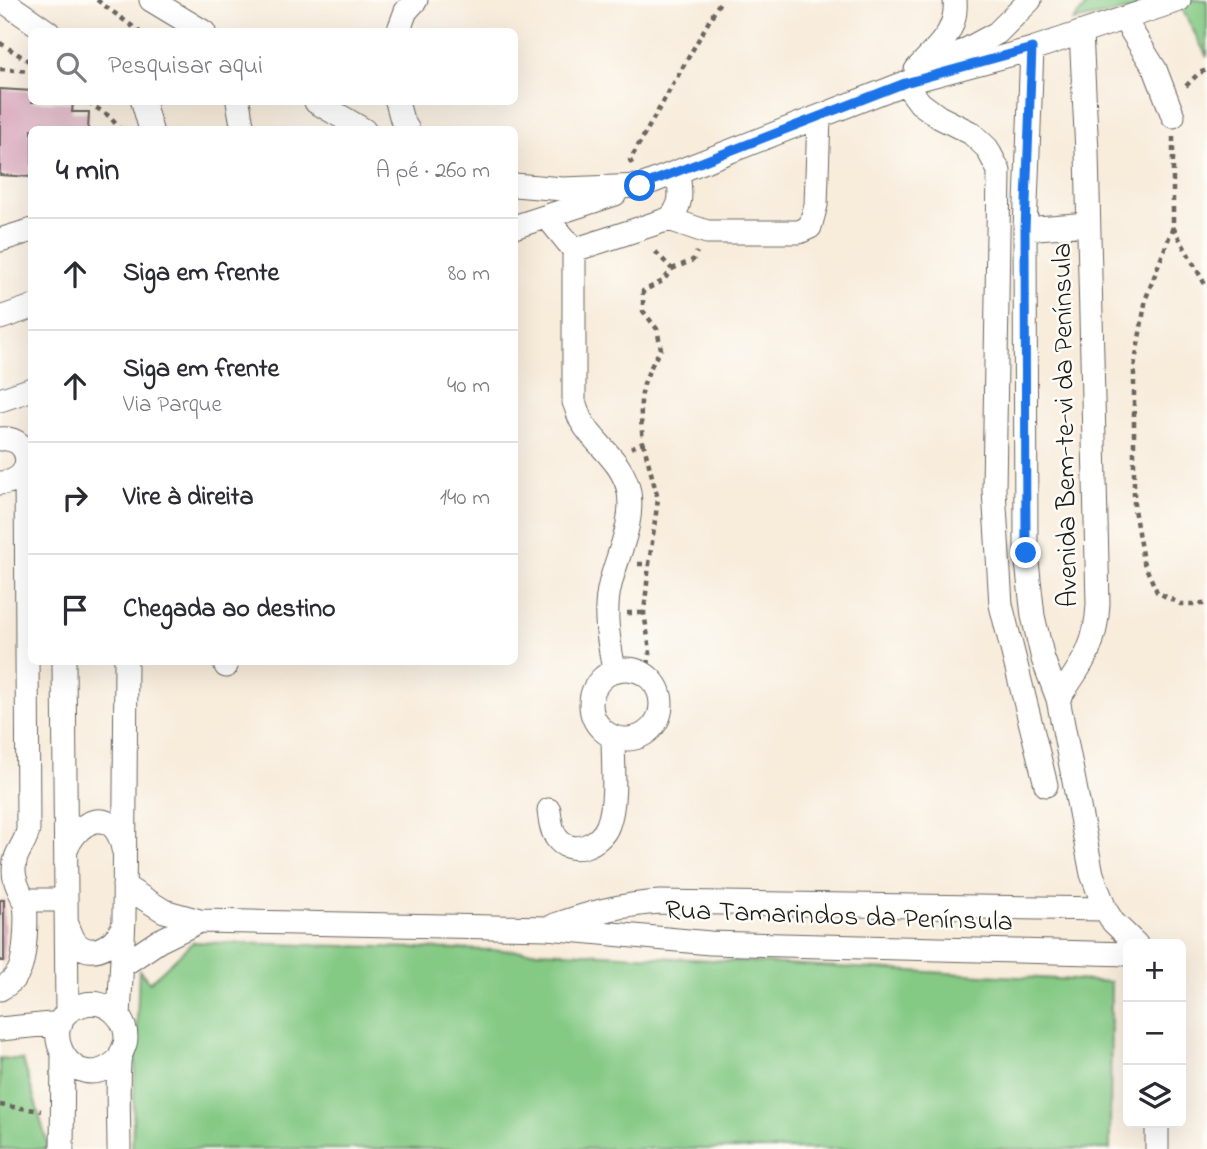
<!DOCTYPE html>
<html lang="pt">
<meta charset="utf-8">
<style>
:root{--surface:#fff;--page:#f7f7f7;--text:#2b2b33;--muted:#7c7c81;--line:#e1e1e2}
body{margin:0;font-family:"Indie Flower",sans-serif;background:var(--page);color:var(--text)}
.controls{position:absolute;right:21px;bottom:21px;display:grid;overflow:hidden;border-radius:10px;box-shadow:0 7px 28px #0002}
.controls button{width:63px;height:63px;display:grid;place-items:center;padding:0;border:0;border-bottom:2px solid var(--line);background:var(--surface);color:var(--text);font:35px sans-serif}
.stop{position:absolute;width:21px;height:21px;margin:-16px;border:5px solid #1a73e8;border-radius:50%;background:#fff}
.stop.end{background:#1a73e8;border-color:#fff;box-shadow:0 2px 7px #0008}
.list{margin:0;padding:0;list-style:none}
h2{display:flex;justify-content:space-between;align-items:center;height:91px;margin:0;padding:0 28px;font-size:30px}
h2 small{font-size:23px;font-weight:400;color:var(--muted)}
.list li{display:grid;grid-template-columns:46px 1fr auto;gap:21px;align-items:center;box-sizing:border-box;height:112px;padding:0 28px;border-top:2px solid var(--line)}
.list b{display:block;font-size:26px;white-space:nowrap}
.list p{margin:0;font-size:23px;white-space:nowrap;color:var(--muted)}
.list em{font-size:23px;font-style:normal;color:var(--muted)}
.icon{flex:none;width:38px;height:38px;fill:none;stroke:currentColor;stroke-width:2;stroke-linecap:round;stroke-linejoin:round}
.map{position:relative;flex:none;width:1207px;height:1149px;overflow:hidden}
.search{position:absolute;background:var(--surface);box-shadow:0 7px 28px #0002;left:28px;top:28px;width:490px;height:77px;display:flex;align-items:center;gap:18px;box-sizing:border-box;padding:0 24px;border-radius:10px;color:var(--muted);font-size:26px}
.panel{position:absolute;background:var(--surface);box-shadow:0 7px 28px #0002;left:28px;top:126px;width:490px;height:539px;border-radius:10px}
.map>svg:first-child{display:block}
</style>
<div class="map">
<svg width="1207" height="1149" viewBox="0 0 1207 1149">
<rect width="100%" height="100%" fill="#fdfcf7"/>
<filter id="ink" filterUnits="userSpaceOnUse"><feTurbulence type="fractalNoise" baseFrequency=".0143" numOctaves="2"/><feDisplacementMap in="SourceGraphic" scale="14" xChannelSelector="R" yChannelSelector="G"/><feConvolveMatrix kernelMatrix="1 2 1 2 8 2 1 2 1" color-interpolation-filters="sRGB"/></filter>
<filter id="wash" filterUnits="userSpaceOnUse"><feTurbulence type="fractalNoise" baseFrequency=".00686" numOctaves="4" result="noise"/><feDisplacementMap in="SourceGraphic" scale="28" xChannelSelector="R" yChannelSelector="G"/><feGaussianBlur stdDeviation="1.57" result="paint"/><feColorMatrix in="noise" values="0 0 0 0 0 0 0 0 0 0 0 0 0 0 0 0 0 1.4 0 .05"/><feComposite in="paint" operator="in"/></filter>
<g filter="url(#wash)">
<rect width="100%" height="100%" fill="#f8ecdb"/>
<!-- green -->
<path fill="#84c984" stroke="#507250" stroke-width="2" d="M1091,0H1207V57L1178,1L1073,21Z
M193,942L567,952L1111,982L1110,1149H132L139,970L150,982Z
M0,1058L23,1060L49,1149H0Z"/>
<g id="blocks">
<!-- building -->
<path fill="#d7a0b7" d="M0,89L32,91V102H73L72,112H89L88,130H32V177L0,175Z
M0,900H4V961H0Z"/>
</g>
</g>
<g filter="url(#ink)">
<use href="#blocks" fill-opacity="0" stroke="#69655f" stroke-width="2"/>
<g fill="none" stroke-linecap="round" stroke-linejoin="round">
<defs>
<path id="minor" d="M2,0L48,32
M151,0L204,32
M1124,19L1155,69L1173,116
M398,32L406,11L416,0
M1032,49L1025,229L1026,553L1033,616L1043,659L1058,699L1092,874L1105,909L1113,922L1136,944
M938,65L997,33L1030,0
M916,70C936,47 958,33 955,0
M905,83L920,103L939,117L971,133L987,148L999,171L994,490L1001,605L1046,785
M143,102L151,130
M238,102L243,130
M316,102L364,130
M397,102L402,120L408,130
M514,185L563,189L641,186L905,83L1032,49L1179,0
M547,217L574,250V402C577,408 578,416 582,422C597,447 623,461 629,492C634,526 617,554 610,585C603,613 609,643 614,670
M669,219L707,232H799L810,227L816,205L819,117
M514,227L615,194
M1025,229L1088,224
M0,240L32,230
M574,250L669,219C684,204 680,192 678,172
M0,318L32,307
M0,400L32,389
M0,439C33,435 38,482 0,483
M64,662L67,1013
M225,662L226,666
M591 704a35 35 0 1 1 70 0a35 35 0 1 1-70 0Z
M1058,699C1082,664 1096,648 1098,604L1087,152L1081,33
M549,810C550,819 551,829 556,837C570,858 601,845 608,825C617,802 613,762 613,737
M66,850C80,816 115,807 123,849
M23,900H65
M200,921L547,928L710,943L1128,954
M67,924C70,931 72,939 77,944C94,961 121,940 124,922
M555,925C593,912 619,905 660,902L1105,909
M123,965L159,941L200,921L164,911L124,886
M0,989C8,985 15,979 19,971C25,959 28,914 24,901C20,890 14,883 14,870C14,852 25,846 28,830L26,468
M119,1017L124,919L126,662
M0,1029L61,1023
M119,1059C71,1104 30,1018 82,1005C94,1001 107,1004 116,1014C122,1020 126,1029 126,1038C126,1047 119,1054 119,1063C117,1092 119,1120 119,1149
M62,1149L63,1055
M1157,1149V1123"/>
</defs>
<!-- minor casing -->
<use href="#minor" stroke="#69655f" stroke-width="25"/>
<!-- path -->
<path stroke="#69655f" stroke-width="4.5" stroke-dasharray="5 5" stroke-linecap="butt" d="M97,0L140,32
M0,43L32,63
M0,69L32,71
M1186,86L1199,73L1207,70
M88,102L109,116L121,130
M1173,137V227L1207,288
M632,164L630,160L721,0
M1173,227L1146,298L1134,368V509L1143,561L1157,592L1180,604H1207
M672,269L693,260L697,252
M631,448L643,442C639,401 638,386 661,349L657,329L643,311V291L663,281L672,269L653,249
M638,564H649L658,499L643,442
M627,613H644
M647,675L650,650L644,613L649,564
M0,1105L41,1111"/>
<!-- minor -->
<use href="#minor" stroke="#fff" stroke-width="23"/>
</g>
</g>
<g fill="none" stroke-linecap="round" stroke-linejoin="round" filter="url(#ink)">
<!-- route -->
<path stroke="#1a73e8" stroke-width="9" d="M640,186L905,83L1032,48L1025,229L1026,553"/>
</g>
<g text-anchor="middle" stroke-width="5" stroke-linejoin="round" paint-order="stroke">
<!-- street labels -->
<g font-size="28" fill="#1c1c1c" stroke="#fdfcf7">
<text transform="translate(1063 425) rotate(-91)" y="10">Avenida Bem-te-vi da Península</text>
<text transform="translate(839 914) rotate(2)" y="10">Rua Tamarindos da Península</text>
</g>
</g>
</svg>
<div class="controls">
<button>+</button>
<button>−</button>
<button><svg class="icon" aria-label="layers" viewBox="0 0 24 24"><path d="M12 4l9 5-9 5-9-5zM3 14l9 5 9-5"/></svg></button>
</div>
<div class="stop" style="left:640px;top:186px"></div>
<div class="stop end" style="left:1026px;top:553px"></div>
<div class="search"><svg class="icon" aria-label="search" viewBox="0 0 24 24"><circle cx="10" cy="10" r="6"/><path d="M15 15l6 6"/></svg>Pesquisar aqui</div>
<section class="panel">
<h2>4 min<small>A pé · 260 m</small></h2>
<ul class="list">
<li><svg class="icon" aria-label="ahead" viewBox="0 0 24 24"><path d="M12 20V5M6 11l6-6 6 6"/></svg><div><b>Siga em frente</b></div><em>80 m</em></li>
<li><svg class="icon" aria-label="ahead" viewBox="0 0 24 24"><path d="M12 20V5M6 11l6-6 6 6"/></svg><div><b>Siga em frente</b><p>Via Parque</p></div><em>40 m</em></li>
<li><svg class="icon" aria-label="right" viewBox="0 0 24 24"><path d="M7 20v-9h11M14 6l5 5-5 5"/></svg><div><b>Vire à direita</b></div><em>140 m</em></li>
<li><svg class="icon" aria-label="arrive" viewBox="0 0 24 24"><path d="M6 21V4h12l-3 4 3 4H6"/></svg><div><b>Chegada ao destino</b></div></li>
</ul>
</section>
</div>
